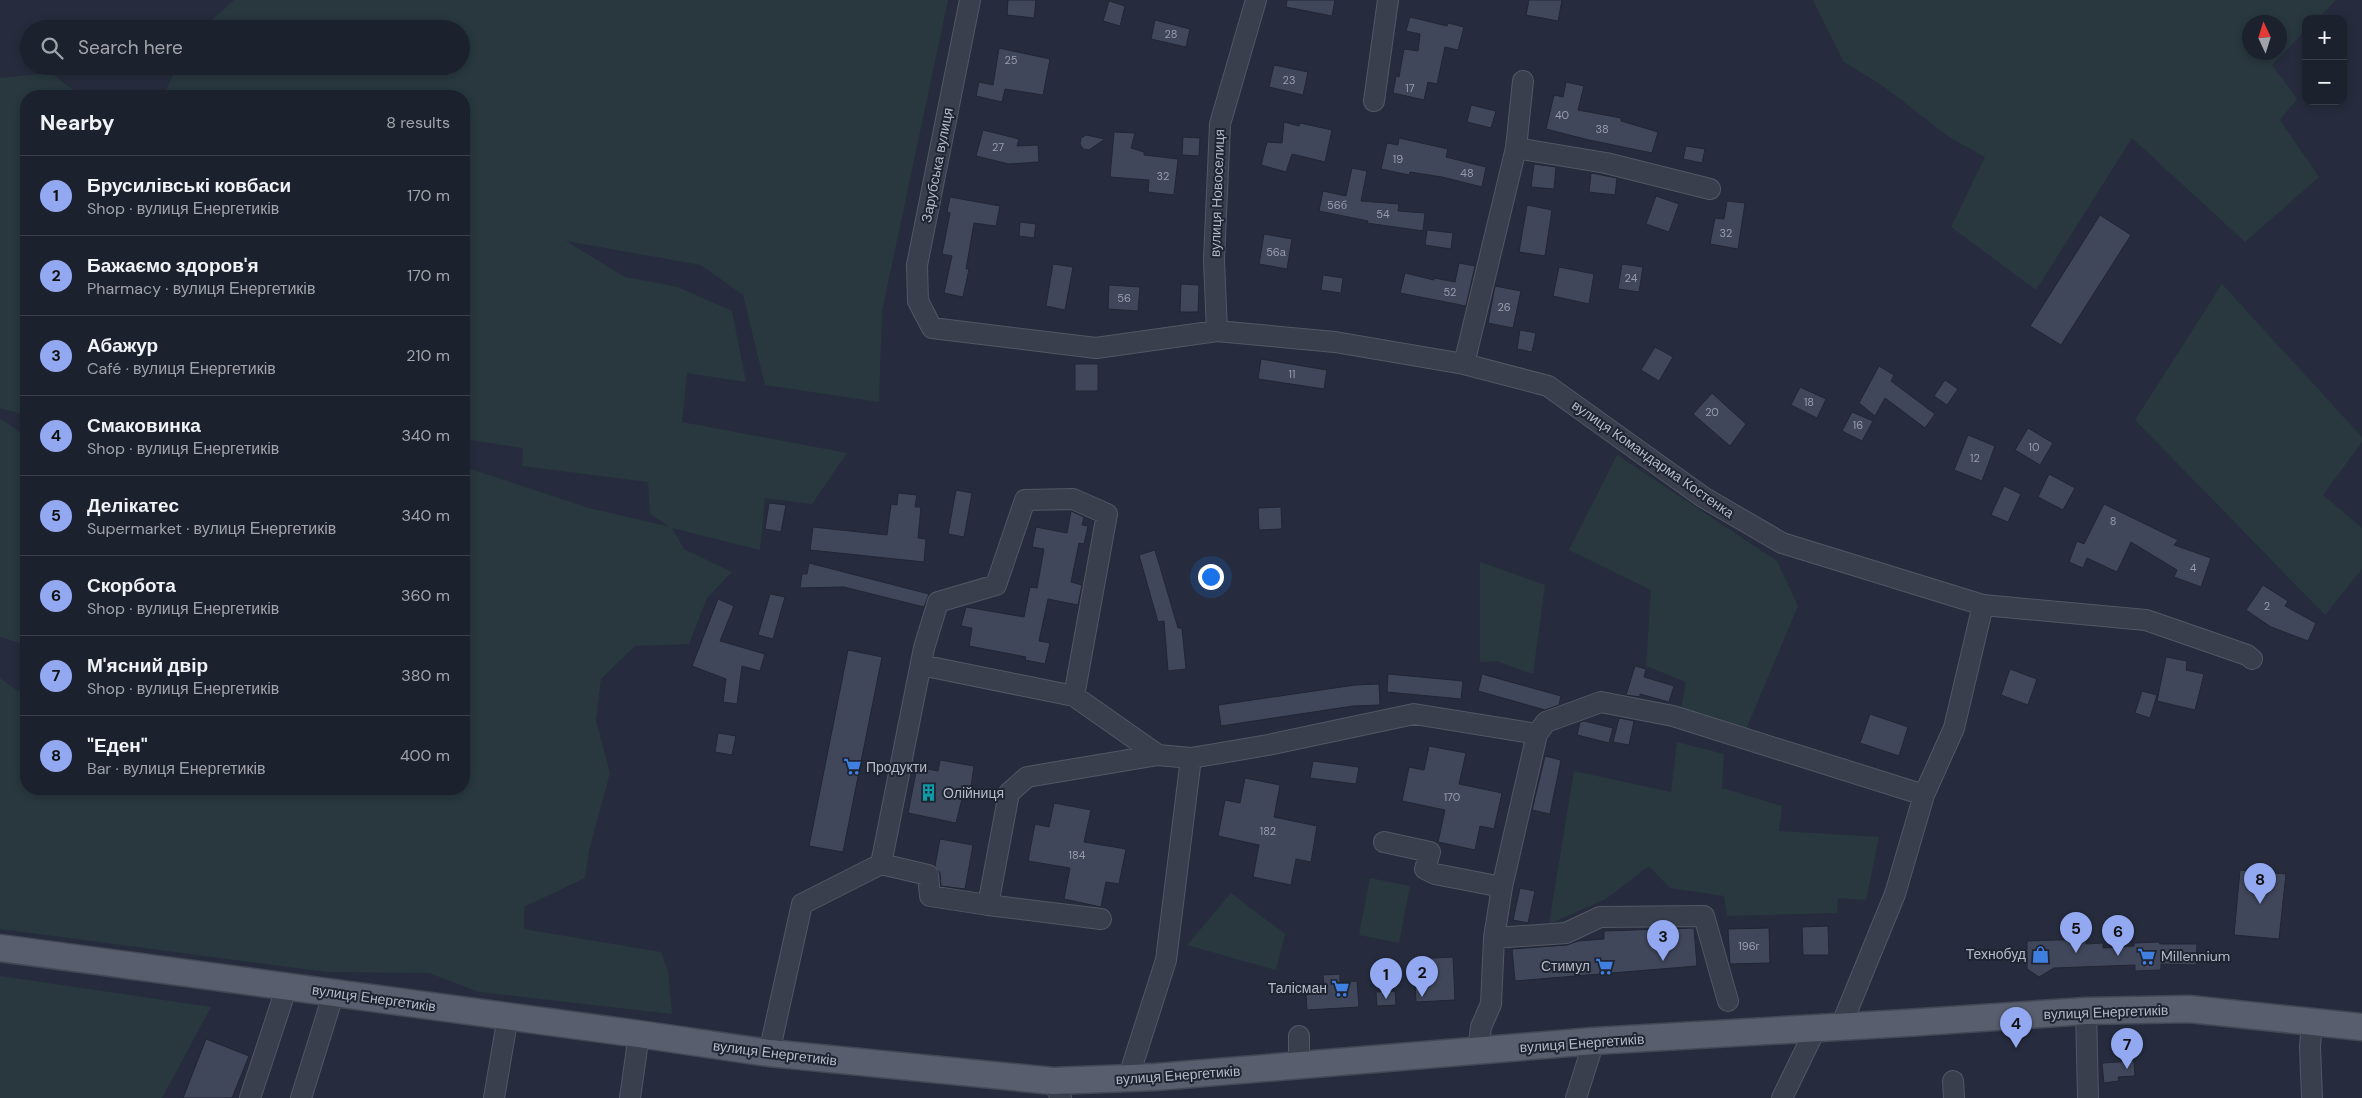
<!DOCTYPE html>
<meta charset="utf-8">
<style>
:root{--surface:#1c212e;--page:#252936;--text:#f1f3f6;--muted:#a0a3aa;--line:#3a3e4a;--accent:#92a8f1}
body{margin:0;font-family:"DM Sans",sans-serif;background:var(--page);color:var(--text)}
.controls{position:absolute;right:15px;top:15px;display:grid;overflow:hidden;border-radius:10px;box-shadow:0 2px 8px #0003}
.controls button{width:45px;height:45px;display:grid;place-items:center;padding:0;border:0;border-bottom:1px solid var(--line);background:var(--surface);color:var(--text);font:25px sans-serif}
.compass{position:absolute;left:2242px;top:15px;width:45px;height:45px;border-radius:50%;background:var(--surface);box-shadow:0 2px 8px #0003;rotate:356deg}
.you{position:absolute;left:1210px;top:576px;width:18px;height:18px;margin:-12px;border:4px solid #fff;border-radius:50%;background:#1a73e8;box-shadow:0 0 0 8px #1a73e833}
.badge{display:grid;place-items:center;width:32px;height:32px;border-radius:50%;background:var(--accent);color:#111;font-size:16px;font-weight:700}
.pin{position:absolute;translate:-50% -41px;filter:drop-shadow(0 1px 2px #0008)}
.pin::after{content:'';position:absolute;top:26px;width:18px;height:15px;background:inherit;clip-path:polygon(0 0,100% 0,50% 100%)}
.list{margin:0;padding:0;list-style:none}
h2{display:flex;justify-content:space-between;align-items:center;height:65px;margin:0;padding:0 20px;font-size:21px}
h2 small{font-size:16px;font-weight:400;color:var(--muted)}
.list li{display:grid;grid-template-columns:32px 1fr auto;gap:15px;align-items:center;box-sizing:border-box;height:80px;padding:0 20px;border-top:1px solid var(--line)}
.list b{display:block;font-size:19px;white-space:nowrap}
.list p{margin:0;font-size:16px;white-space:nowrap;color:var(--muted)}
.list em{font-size:16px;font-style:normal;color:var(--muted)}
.icon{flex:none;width:28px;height:28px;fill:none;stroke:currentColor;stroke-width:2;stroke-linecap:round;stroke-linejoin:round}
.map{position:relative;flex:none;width:2362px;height:1098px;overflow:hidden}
.search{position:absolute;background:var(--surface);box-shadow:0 2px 8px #0003;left:20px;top:20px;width:450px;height:55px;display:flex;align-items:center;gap:12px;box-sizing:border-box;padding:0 18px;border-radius:28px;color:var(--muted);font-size:19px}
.panel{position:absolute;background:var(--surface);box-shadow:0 2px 8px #0003;left:20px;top:90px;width:450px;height:705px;border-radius:20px}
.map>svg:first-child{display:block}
</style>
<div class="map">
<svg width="2362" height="1098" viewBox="0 0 2362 1098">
<rect width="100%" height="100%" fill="#262c3d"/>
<!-- green -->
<path fill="#28383e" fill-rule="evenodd" d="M234,0H948L882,311L879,402L765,385L743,295L701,265L566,241L625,277L678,287L732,311L746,382L687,373L682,422L847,453L812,504L765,498L760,550L672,528L684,549L732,572L707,598L689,644L635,646L601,679L596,721L610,773L589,850L585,878L524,907V929L661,952L668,971L672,1014L479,992L429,973L327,972L0,929V678L19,692L26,676V789H464V467L589,508L670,527L650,514L648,482L522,466L523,448L464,439V96H164L177,66H461V29H202Z
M1813,0H2336L2317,19H2306V30L2272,65L2297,99L2280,120L2319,177L2245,242L2132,138L2036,290L1951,227L1985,157L1949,137L1883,86L1844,62ZM2250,22H2280V52H2250Z
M51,73L81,96H26V415L0,408V78Z
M2222,284L2362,437V442L2323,495L2362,528V569L2325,615L2135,420Z
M0,418L26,437V645L0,637Z
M1617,455L1777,561L1798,606L1744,734L1681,709L1686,682L1646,666L1651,590L1569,550Z
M1480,562L1545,585L1533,674L1496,661L1480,662Z
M1677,742L1724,754L1722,788L1782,806L1779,831L1879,837L1866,900L1838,898L1837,913L1727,916L1724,896L1670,888L1649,866L1606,899L1549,924L1574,771L1671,792Z
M1370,878L1410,886L1399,943L1359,935Z
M1231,893L1285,934L1276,970L1187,945Z
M0,976L211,1007L162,1098H0Z"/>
<!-- building -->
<path fill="#40475a" stroke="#212634" d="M1008,0H1036L1034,18L1007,15Z
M1287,0H1335L1332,16L1286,7Z
M1529,0H1562L1558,21L1526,15Z
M1109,1L1125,6L1120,26L1103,21Z
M1410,17L1447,26L1448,23L1464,27L1458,50L1445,47L1437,84L1428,82L1424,100L1393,93L1396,76L1399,77L1404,49L1418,51L1420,34L1406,31Z
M1155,20L1190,29L1186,47L1151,39Z
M999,48L1050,59L1043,95L1005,89L1002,102L976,96L979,82L993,85Z
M1274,65L1308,72L1303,95L1269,87Z
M1566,82L1584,86L1578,110L1621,118V121L1658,132L1652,153L1589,140L1546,129L1554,95L1563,97Z
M1471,105L1496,111L1491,128L1467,122Z
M1284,122L1299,126L1300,123L1332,130L1325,162L1292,154L1286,172L1261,165L1267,142L1282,143Z
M983,130L1019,139L1017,146L1038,145L1039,162L1009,164L976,156Z
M1114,132L1135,133L1131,148L1144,152V155L1178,159L1174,195L1148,192L1149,180L1110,177Z
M1086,135L1105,139L1089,150L1083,149L1080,144L1081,138Z
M1183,137L1200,138L1199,156L1182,155Z
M1399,138L1448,149L1446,157L1486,167L1482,187L1442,177L1410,172L1409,175L1381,169L1387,143L1398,145Z
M1686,146L1705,149L1702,163L1683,159Z
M1534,164L1556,167L1554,189L1531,187Z
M1352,168L1367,171L1361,201L1399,204L1398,211L1425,213L1423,231L1367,223L1368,221L1319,211L1323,191L1346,196Z
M1591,173L1617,178L1615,195L1589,192Z
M1656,196L1679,204L1669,232L1646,224Z
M950,197L1000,206L996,226L974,223L966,269H969L963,297L944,293L952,256L942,254L950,213L947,212Z
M1727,201L1745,203L1738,249L1710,244L1715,218L1724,219Z
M1527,205L1552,210L1545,256L1519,252Z
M2100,215L2131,235L2061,345L2030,326Z
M1020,222L1036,224L1034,238L1019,236Z
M1427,230L1453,233L1451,249L1425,245Z
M1264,234L1292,239L1287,269L1259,264Z
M1459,263L1475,266L1466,306L1400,293L1405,273L1434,280V278L1455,282Z
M1053,264L1073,267L1065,310L1046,306Z
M1622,264L1643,267L1639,292L1618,289Z
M1559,267L1594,274L1589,304L1553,296Z
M1323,275L1343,278L1341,293L1321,290Z
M1181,284L1199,285L1198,312H1180Z
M1109,285L1140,287L1138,311L1108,309Z
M1495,286L1521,291L1513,328L1488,323Z
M1520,330L1536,333L1532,352L1517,349Z
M1655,347L1673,357L1659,381L1641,370Z
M1261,359L1327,370L1324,389L1258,379Z
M1075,364H1098V391H1075Z
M1879,366L1894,375L1891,381L1935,414L1925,428L1885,398L1875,416L1859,403Z
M1945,380L1958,389L1947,405L1934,396Z
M1800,387L1826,399L1817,418L1791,405Z
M1712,393L1746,424L1730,446L1693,414Z
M1852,412L1873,421L1862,441L1842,431Z
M2028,428L2053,443L2040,465L2015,450Z
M1968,435L1995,446L1982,481L1954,470Z
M2049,474L2075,488L2063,510L2038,497Z
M2004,486L2021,494L2008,522L1991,515Z
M956,490L972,493L964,537L948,534Z
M898,493L917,495L915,507H921L918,538L926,539L924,562L810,550L813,527L887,535L891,504L897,505Z
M769,503L786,505L781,532L765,529Z
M2104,504L2178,540L2174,545L2211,558L2201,587L2174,577L2177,570L2131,542L2117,572L2087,558L2083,568L2069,562L2077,541L2084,544Z
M1281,507L1282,529L1259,530L1258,508Z
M1071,511L1084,517L1082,525L1088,526L1084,544L1079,543L1071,582L1082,585L1078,605L1048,599L1039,641L1050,643L1045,664L1025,660L1026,657L969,646L972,628L961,626L966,607L1024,617L1030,587L1037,588L1044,549L1032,547L1036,527L1067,533Z
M1155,550L1178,628H1182L1186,669L1168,671L1164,621L1158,622L1139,555Z
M809,563L929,594L924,607L844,587L800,588L802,574H807Z
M2263,585L2288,601L2285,606L2316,623L2308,641L2271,627L2246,610Z
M770,594L785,597L773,639L758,635Z
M718,599L734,606L720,641L765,654L760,671L742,666L737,704L723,702L726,679L692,666Z
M848,650L882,657L843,852L809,846Z
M2166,657L2187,661L2186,670L2204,674L2195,710L2157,701Z
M1635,666L1646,669L1644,677L1674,686L1669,702L1640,694V697L1626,695Z
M2010,669L2037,679L2028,705L2001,695Z
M1388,674L1463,681L1461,699L1387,692Z
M1482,674L1561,696L1559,705L1545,710L1478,691Z
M1379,684L1380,705L1353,706L1221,726L1218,705L1355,685Z
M2142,691L2157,695L2150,718L2135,713Z
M1870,714L1908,727L1899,756L1860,743Z
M1619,718L1634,721L1629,745L1613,742Z
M1584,721L1613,728L1609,743L1577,735L1580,722Z
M718,733L736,736L732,755L715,752Z
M1429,746L1466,753L1459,784L1502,793L1494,829L1480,826L1475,850L1438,842L1445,810L1402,801L1409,767L1424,770Z
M1545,756L1561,760L1550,814L1532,810Z
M940,760L974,766L969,801L962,799L956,823L908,813L917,767L938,771Z
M1313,761L1359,767L1356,784L1310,778Z
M1245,778L1280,785L1274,817L1317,826L1311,862L1296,859L1291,885L1253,877L1259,845L1218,836L1225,800L1240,803Z
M1054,803L1091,810L1084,842L1126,849L1119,884L1106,882L1101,907L1064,899L1070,868L1028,861L1035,824L1049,827Z
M940,839L973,845L965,889L941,886L940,873L935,866Z
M2240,870L2286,874L2279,939L2234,935Z
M1520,888L1535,891L1528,923L1513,920Z
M1828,926L1829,955H1803L1802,927Z
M1694,928L1697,966L1515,981L1512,949L1567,945L1578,941L1604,939V931Z
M1769,928L1770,963L1730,964L1728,929Z
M2086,939V944L2103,943V948L2134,946V943L2159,942L2160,944H2197L2196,965L2161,964V970L2135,971V965L2054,968L2039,977L2027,969V941Z
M1453,957L1455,1000L1416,1002L1414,959Z
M1340,974V982L1357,981L1359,1007L1307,1010L1306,994L1325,993L1323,975Z
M1395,991L1396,1005L1377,1006L1376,992Z
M206,1039L249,1056L232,1098H183Z
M2134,1061L2135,1076L2118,1077L2119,1081L2104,1083L2102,1063Z"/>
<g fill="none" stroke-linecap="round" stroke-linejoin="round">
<defs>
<path id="minor" d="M970,0L917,265L918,301L932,328L1096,348L1217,331L1335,342L1464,364L1548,386L1703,497L1782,543L1983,605L2146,620L2247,655L2252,659
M1374,101L1388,0
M1516,148L1606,163L1710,189
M1217,331L1214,260L1220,124L1256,0
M1464,364L1516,148L1523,81
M921,665L1074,696
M1537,734L1546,722L1601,702L1673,716L1924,795
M1384,842L1430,852L1425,869L1435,874L1502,887
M881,864L928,875L930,896L988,905
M1101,919L988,905L1009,793L1027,777L1158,755
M1494,938L1566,933L1600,917L1704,916L1728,1001
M2086,1011L2088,1098
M2312,1022L2310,1047L2312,1098
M1841,1026L1895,894L1924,795L1954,728L1983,605
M1299,1036V1065
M769,1053L802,904L881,864L924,648L938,602L996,585L1025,500L1073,499L1107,514L1074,696L1158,755L1191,758L1268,745L1414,714L1537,734L1502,887L1494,938L1491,1004L1481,1027L1478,1052
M1128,1079L1166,960L1191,758
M1053,1081L1061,1098
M1953,1081L1954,1098
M250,1098L287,986
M301,1098L334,992
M494,1098L508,1016
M630,1098L639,1034
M1576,1098L1594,1041
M1782,1098L1816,1028"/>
<path id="major" d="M0,948L639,1034L769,1053L1053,1081L1156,1077L1594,1041L1906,1023L2086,1011L2189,1009L2362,1027"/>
</defs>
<!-- minor casing -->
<use href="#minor" stroke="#525765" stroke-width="22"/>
<!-- major casing -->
<use href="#major" stroke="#434856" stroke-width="29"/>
<!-- minor -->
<use href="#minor" stroke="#3a3f4d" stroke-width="20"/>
<!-- major -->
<use href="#major" stroke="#585e6d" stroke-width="26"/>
</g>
<!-- icons -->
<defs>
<symbol id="supermarket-bare" viewBox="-9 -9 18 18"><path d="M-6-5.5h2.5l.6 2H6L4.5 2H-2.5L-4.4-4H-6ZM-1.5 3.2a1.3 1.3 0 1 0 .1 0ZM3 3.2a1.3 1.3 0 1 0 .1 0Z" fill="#3f7fe0" stroke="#1f2432" stroke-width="2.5" paint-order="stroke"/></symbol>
<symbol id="building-bare" viewBox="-9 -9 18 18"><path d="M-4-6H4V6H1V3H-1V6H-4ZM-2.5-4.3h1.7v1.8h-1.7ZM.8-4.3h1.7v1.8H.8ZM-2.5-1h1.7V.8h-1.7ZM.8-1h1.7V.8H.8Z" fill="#0f9aa8" stroke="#1f2432" stroke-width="2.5" paint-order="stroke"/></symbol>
<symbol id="shop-bare" viewBox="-9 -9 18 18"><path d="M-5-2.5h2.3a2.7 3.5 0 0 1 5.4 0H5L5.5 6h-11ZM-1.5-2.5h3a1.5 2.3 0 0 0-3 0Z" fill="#3f7fe0" stroke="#1f2432" stroke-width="2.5" paint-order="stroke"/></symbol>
</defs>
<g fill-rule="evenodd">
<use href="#supermarket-bare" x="840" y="754" width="25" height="25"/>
<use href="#building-bare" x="916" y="780" width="25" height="25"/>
<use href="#shop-bare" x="2028" y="942" width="25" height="25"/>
<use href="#supermarket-bare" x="2134" y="944" width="25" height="25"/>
<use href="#supermarket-bare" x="1592" y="954" width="25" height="25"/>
<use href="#supermarket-bare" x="1328" y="976" width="25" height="25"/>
</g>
<g text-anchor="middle" stroke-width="4" stroke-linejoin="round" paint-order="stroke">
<!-- number labels -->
<g font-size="11" fill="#989dac">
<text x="1171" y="38">28</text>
<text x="1011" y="64">25</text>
<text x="1289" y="84">23</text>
<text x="1410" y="92">17</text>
<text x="1562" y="119">40</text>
<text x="1602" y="133">38</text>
<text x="998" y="151">27</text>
<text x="1398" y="163">19</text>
<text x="1467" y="177">48</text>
<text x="1163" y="180">32</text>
<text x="1337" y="209">56б</text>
<text x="1383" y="218">54</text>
<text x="1726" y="237">32</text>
<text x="1276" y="256">56а</text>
<text x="1631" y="282">24</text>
<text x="1450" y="296">52</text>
<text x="1124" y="302">56</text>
<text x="1504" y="311">26</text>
<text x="1292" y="378">11</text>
<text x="1809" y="406">18</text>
<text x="1712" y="416">20</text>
<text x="1858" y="429">16</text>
<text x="2034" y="451">10</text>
<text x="1975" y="462">12</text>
<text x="2113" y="525">8</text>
<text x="2193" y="572">4</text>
<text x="2267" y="610">2</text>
<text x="1452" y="801">170</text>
<text x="1268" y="835">182</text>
<text x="1077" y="859">184</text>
<text x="1749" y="950">196г</text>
</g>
<!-- street labels -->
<g font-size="14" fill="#b6bac8" stroke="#1f2432">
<text transform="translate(937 165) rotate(-79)" y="5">Зарубська вулиця</text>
<text transform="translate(1217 193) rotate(-88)" y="5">вулиця Новоселиця</text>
<text transform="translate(1653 459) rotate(35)" y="5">вулиця Командарма Костенка</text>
<text transform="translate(374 998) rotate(8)" y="5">вулиця Енергетиків</text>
<text transform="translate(2106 1012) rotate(-2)" y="5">вулиця Енергетиків</text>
<text transform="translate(1582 1043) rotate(-4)" y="5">вулиця Енергетиків</text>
<text transform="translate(775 1053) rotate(7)" y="5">вулиця Енергетиків</text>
<text transform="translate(1178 1075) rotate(-4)" y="5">вулиця Енергетиків</text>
</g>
<!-- poi labels -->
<g font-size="14" fill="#b6bac8" stroke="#1f2432" text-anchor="start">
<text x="866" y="772">Продукти</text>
<text x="943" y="798">Олійниця</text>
<text x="2026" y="959" text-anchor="end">Технобуд</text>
<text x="2161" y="961">Millennium</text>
<text x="1590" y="971" text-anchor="end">Стимул</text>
<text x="1327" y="993" text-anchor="end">Талісман</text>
</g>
</g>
</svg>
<div class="controls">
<button>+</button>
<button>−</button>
</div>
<svg class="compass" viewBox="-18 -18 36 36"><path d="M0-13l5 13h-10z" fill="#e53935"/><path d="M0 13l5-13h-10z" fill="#a0a3aa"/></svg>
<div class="you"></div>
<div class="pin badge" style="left:1386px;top:999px">1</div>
<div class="pin badge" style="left:1422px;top:997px">2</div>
<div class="pin badge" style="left:1663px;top:961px">3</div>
<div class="pin badge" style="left:2016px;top:1048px">4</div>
<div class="pin badge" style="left:2076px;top:953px">5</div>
<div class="pin badge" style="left:2118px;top:956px">6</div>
<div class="pin badge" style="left:2127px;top:1069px">7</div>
<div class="pin badge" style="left:2260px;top:904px">8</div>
<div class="search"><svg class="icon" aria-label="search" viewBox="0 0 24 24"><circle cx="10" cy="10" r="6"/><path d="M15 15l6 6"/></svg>Search here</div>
<section class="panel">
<h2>Nearby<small>8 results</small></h2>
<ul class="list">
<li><span class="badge">1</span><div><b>Брусилівські ковбаси</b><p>Shop · вулиця Енергетиків</p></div><em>170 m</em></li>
<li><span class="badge">2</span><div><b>Бажаємо здоров'я</b><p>Pharmacy · вулиця Енергетиків</p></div><em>170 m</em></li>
<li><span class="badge">3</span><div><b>Абажур</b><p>Café · вулиця Енергетиків</p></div><em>210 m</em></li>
<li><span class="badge">4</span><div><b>Смаковинка</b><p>Shop · вулиця Енергетиків</p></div><em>340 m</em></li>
<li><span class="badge">5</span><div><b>Делікатес</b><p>Supermarket · вулиця Енергетиків</p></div><em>340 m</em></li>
<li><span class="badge">6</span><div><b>Скорбота</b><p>Shop · вулиця Енергетиків</p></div><em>360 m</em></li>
<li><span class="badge">7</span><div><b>М'ясний двір</b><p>Shop · вулиця Енергетиків</p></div><em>380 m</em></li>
<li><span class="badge">8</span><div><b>&quot;Еден&quot;</b><p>Bar · вулиця Енергетиків</p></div><em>400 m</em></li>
</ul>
</section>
</div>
